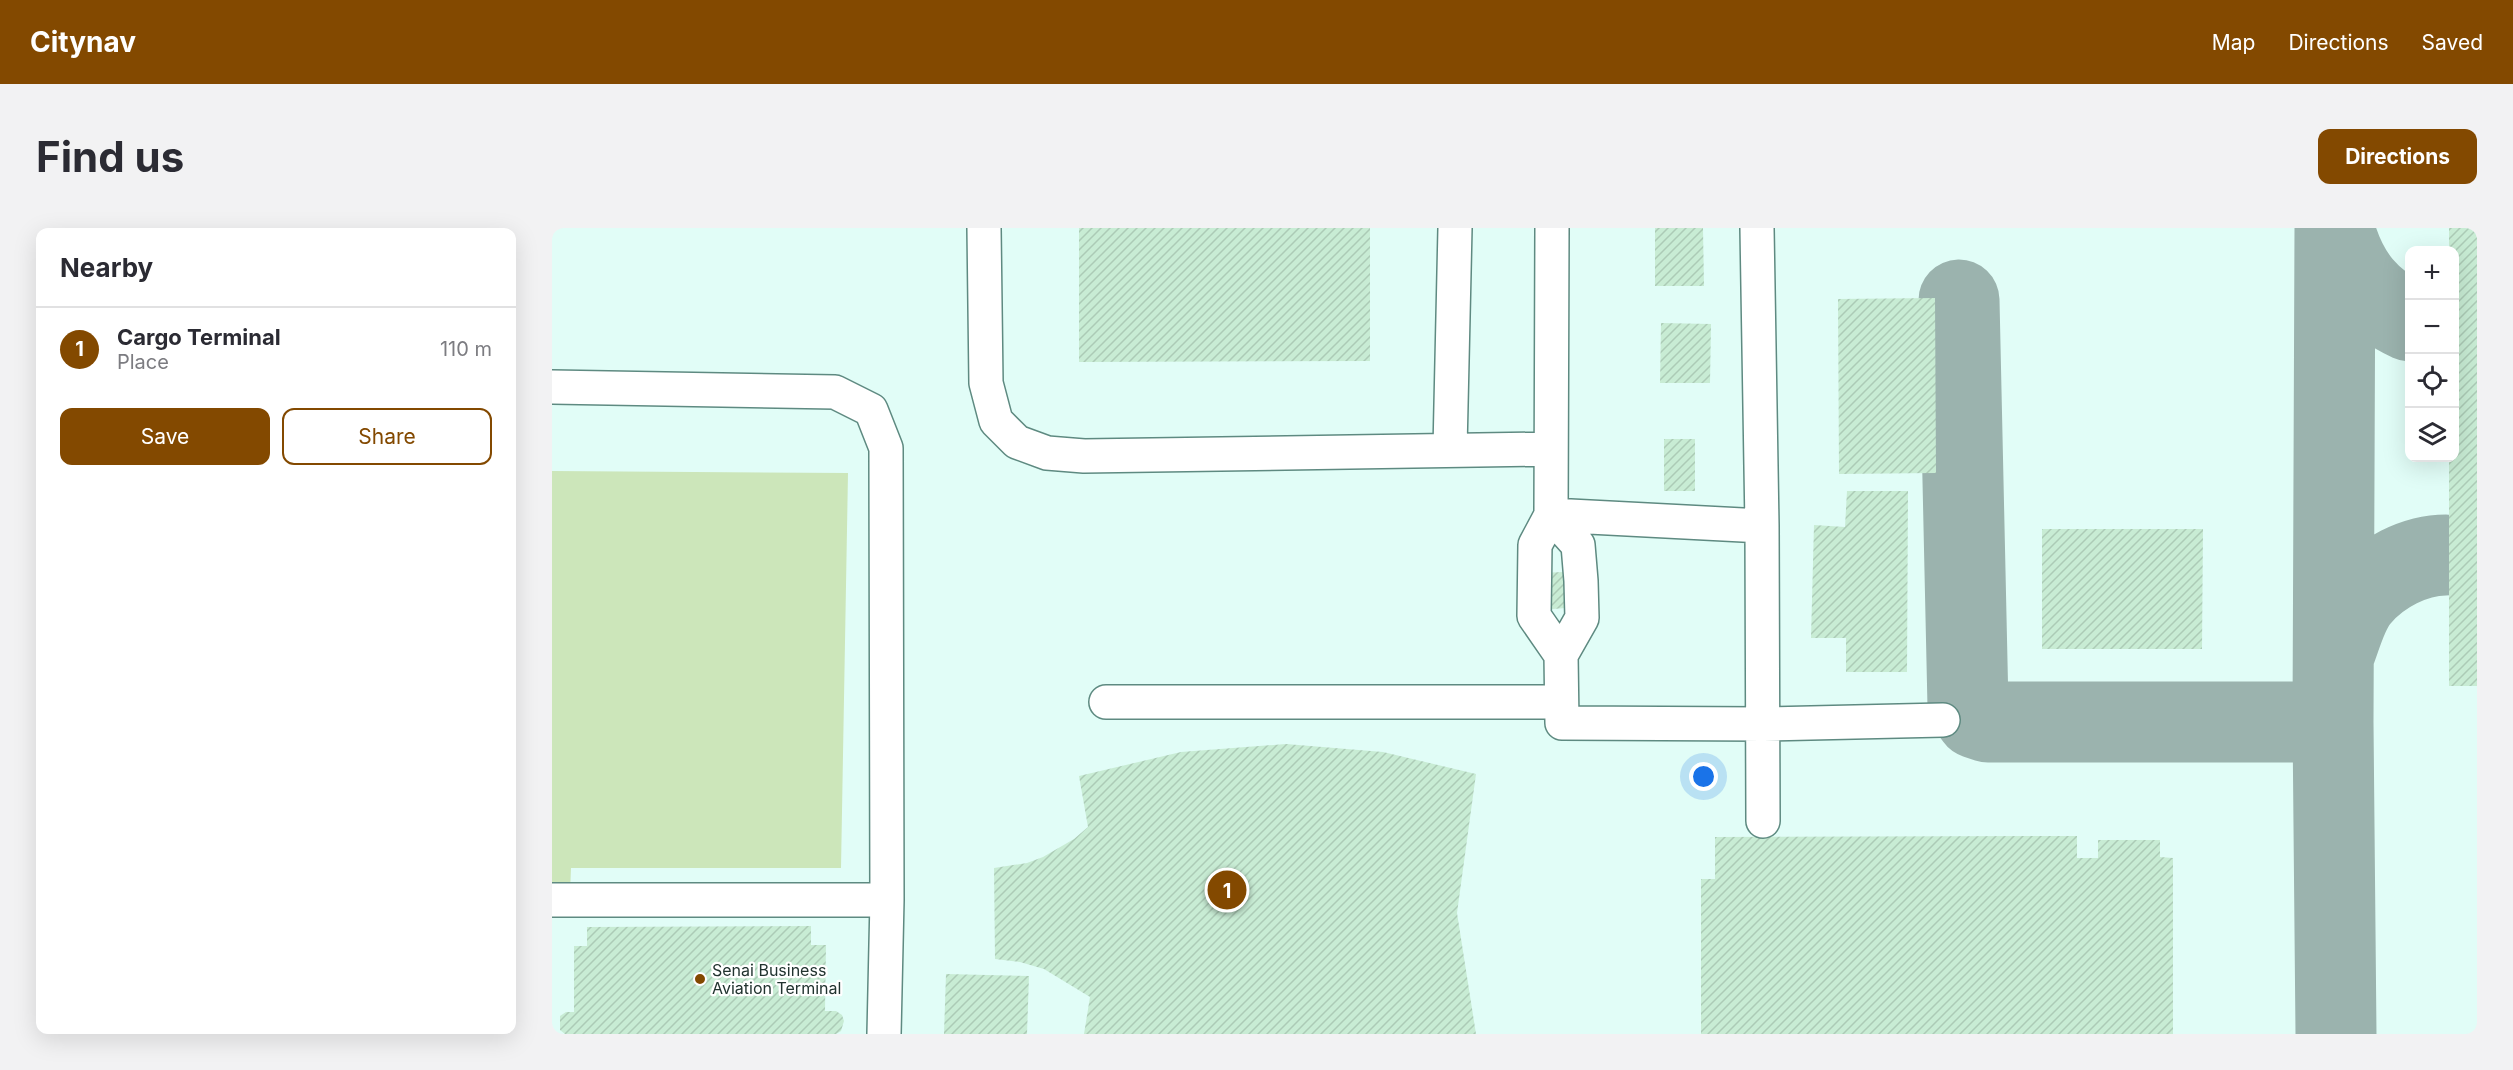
<!DOCTYPE html>
<meta charset="utf-8">
<style>
:root{--surface:#fff;--page:#f2f2f3;--text:#2b2b33;--muted:#7c7c81;--line:#e1e1e2;--accent:#834900}
body{margin:0;font-family:Inter,sans-serif;background:var(--page);color:var(--text)}
.controls{position:absolute;right:18px;top:18px;display:grid;overflow:hidden;border-radius:12px;box-shadow:0 6px 24px #0002}
.controls button{width:54px;height:54px;display:grid;place-items:center;padding:0;border:0;border-bottom:2px solid var(--line);background:var(--surface);color:var(--text);font:30px sans-serif}
.you{position:absolute;left:1152px;top:549px;width:21px;height:21px;margin:-15px;border:4px solid #fff;border-radius:50%;background:#1a73e8;box-shadow:0 0 0 9px #1a73e833}
.badge{display:grid;place-items:center;width:39px;height:39px;border-radius:50%;background:var(--accent);color:#fff;font-size:20px;font-weight:700}
.pin{position:absolute;translate:-50% -50%;border:3px solid #fff;box-shadow:0 2px 6px #0006}
.list{margin:0;padding:0;list-style:none}
h2{display:flex;justify-content:space-between;align-items:center;height:78px;margin:0;padding:0 24px;font-size:26px}
h2 small{font-size:20px;font-weight:400;color:var(--muted)}
.list li{display:grid;grid-template-columns:39px 1fr auto;gap:18px;align-items:center;box-sizing:border-box;height:84px;padding:0 24px;border-top:2px solid var(--line)}
.list b{display:block;font-size:22px;white-space:nowrap}
.list p{margin:0;font-size:20px;white-space:nowrap;color:var(--muted)}
.list em{font-size:20px;font-style:normal;color:var(--muted)}
.actions{display:flex;gap:12px;padding:18px 24px}
.actions a{flex:1;padding:14px 0;border:2px solid var(--accent);border-radius:12px;text-align:center;font-size:21px;color:var(--accent)}
.actions .main{background:var(--accent);color:#fff}
.icon{flex:none;width:33px;height:33px;fill:none;stroke:currentColor;stroke-width:2;stroke-linecap:round;stroke-linejoin:round}
.map{position:relative;flex:none;width:1925px;height:806px;overflow:hidden;border-radius:12px}
header{display:flex;align-items:center;gap:36px;box-sizing:border-box;height:84px;padding:0 30px;background:var(--accent);color:#fff}
header strong{font-size:28px}
nav{display:flex;gap:33px;margin-inline-start:auto;font-size:21px}
.intro{display:flex;align-items:center;justify-content:space-between;box-sizing:border-box;height:144px;padding:0 36px}
h1{margin:0;font-size:42px}
.button{padding:15px 27px;border-radius:12px;background:var(--accent);color:#fff;font-size:21px;font-weight:700}
main{display:flex;gap:36px;padding:0 36px}
aside{flex:1;background:var(--surface);border-radius:12px;box-shadow:0 6px 24px #0002}
.map>svg:first-child{display:block}
</style>
<header>
<strong>Citynav</strong>
<nav><a>Map</a><a>Directions</a><a>Saved</a></nav>
</header>
<div class="intro"><h1>Find us</h1><a class="button">Directions</a></div>
<main>
<aside>
<h2>Nearby<small></small></h2>
<ul class="list">
<li><span class="badge">1</span><div><b>Cargo Terminal</b><p>Place</p></div><em>110 m</em></li>
</ul>
<div class="actions"><a class="main">Save</a><a>Share</a></div>
</aside>
<div class="map">
<svg width="1925" height="806" viewBox="0 0 1925 806">
<defs>
<pattern id="building-hatch" width="6" height="6" patternUnits="userSpaceOnUse" patternTransform="scale(1.5)"><rect width="6" height="6" fill="#c8ecd4"/><path d="M-1 1l2-2M0 6l6-6M5 7l2-2" fill="none" stroke="#accbb6"/></pattern>
</defs>
<rect width="100%" height="100%" fill="#e1fdf7"/>
<!-- grass -->
<path fill="#cce6ba" d="M0,243L296,245L289,640H19L18,665H0Z"/>
<g fill="none" stroke-linecap="round" stroke-linejoin="round">
<!-- taxiway -->
<path stroke="#9bb3ae" stroke-width="81" d="M1783,0L1781,494L1784,806
M1783,4C1795,46 1817,74 1858,93
M1407,72L1416,479L1424,490L1436,494H1781
M1783,424C1790,406 1795,384 1808,369C1828,345 1863,327 1894,327"/>
</g>
<!-- building -->
<path fill="url(#building-hatch)" d="M527,0H818V133L527,134Z
M1103,0H1151L1152,58H1103Z
M1897,0H1925V458H1897V230H1902V22H1897Z
M1383,70L1384,245L1287,246L1286,71Z
M1109,95L1159,96L1158,155H1108Z
M1112,211H1143V263H1112Z
M1295,263H1356L1355,444H1294V410H1259L1262,297L1293,299Z
M1490,301H1651L1650,421H1490Z
M1012,344L1014,380L988,382L986,345Z
M734,516L831,524L924,546L905,685L924,806H532L538,769L492,741L468,734L443,731L442,640L475,635L491,629L522,611L536,599L527,548L629,524Z
M1525,608V630H1546V612H1608V629L1621,630V806H1149V651H1163V609Z
M259,698V717H274L273,783H284L290,787L292,793L289,803L284,806H13L8,802V788L14,784H22V718H35V699Z
M394,746L477,748L475,806H392Z"/>
<g fill="none" stroke-linecap="round" stroke-linejoin="round">
<defs>
<path id="minor" d="M432,0L434,155L444,193L465,214L495,225L532,228L998,221
M1000,0L999,287L983,317L982,388L1009,427
M1205,0L1210,298L1211,593
M0,159L283,164L319,182L334,220L335,672L332,806
M898,221L903,0
M999,287L1026,317L1029,353L1030,390L1009,427L1010,495L1211,496L1391,492
M999,287L1210,298
M554,474H1009
M0,672H335"/>
</defs>
<!-- minor casing -->
<use href="#minor" stroke="#5e8a81" stroke-width="36"/>
<!-- minor -->
<use href="#minor" stroke="#fff" stroke-width="33"/>
</g>
<!-- markers -->
<circle fill="#834900" stroke="#fff" stroke-width="2" cx="148" cy="751" r="6"/>
<g text-anchor="middle" stroke-width="4.5" stroke-linejoin="round" paint-order="stroke">
<!-- poi labels -->
<g font-size="16" fill="#21332f" stroke="#fff" text-anchor="start">
<text x="160" y="748">Senai Business<tspan x="160" dy="18">Aviation Terminal</tspan></text>
</g>
</g>
</svg>
<div class="controls">
<button>+</button>
<button>−</button>
<button><svg class="icon" aria-label="locate" viewBox="0 0 24 24"><circle cx="12" cy="12" r="6"/><path d="M12 2v4M12 18v4M2 12h4M18 12h4"/></svg></button>
<button><svg class="icon" aria-label="layers" viewBox="0 0 24 24"><path d="M12 4l9 5-9 5-9-5zM3 14l9 5 9-5"/></svg></button>
</div>
<div class="you"></div>
<div class="pin badge" style="left:675px;top:662px">1</div>
</div>
</main>
